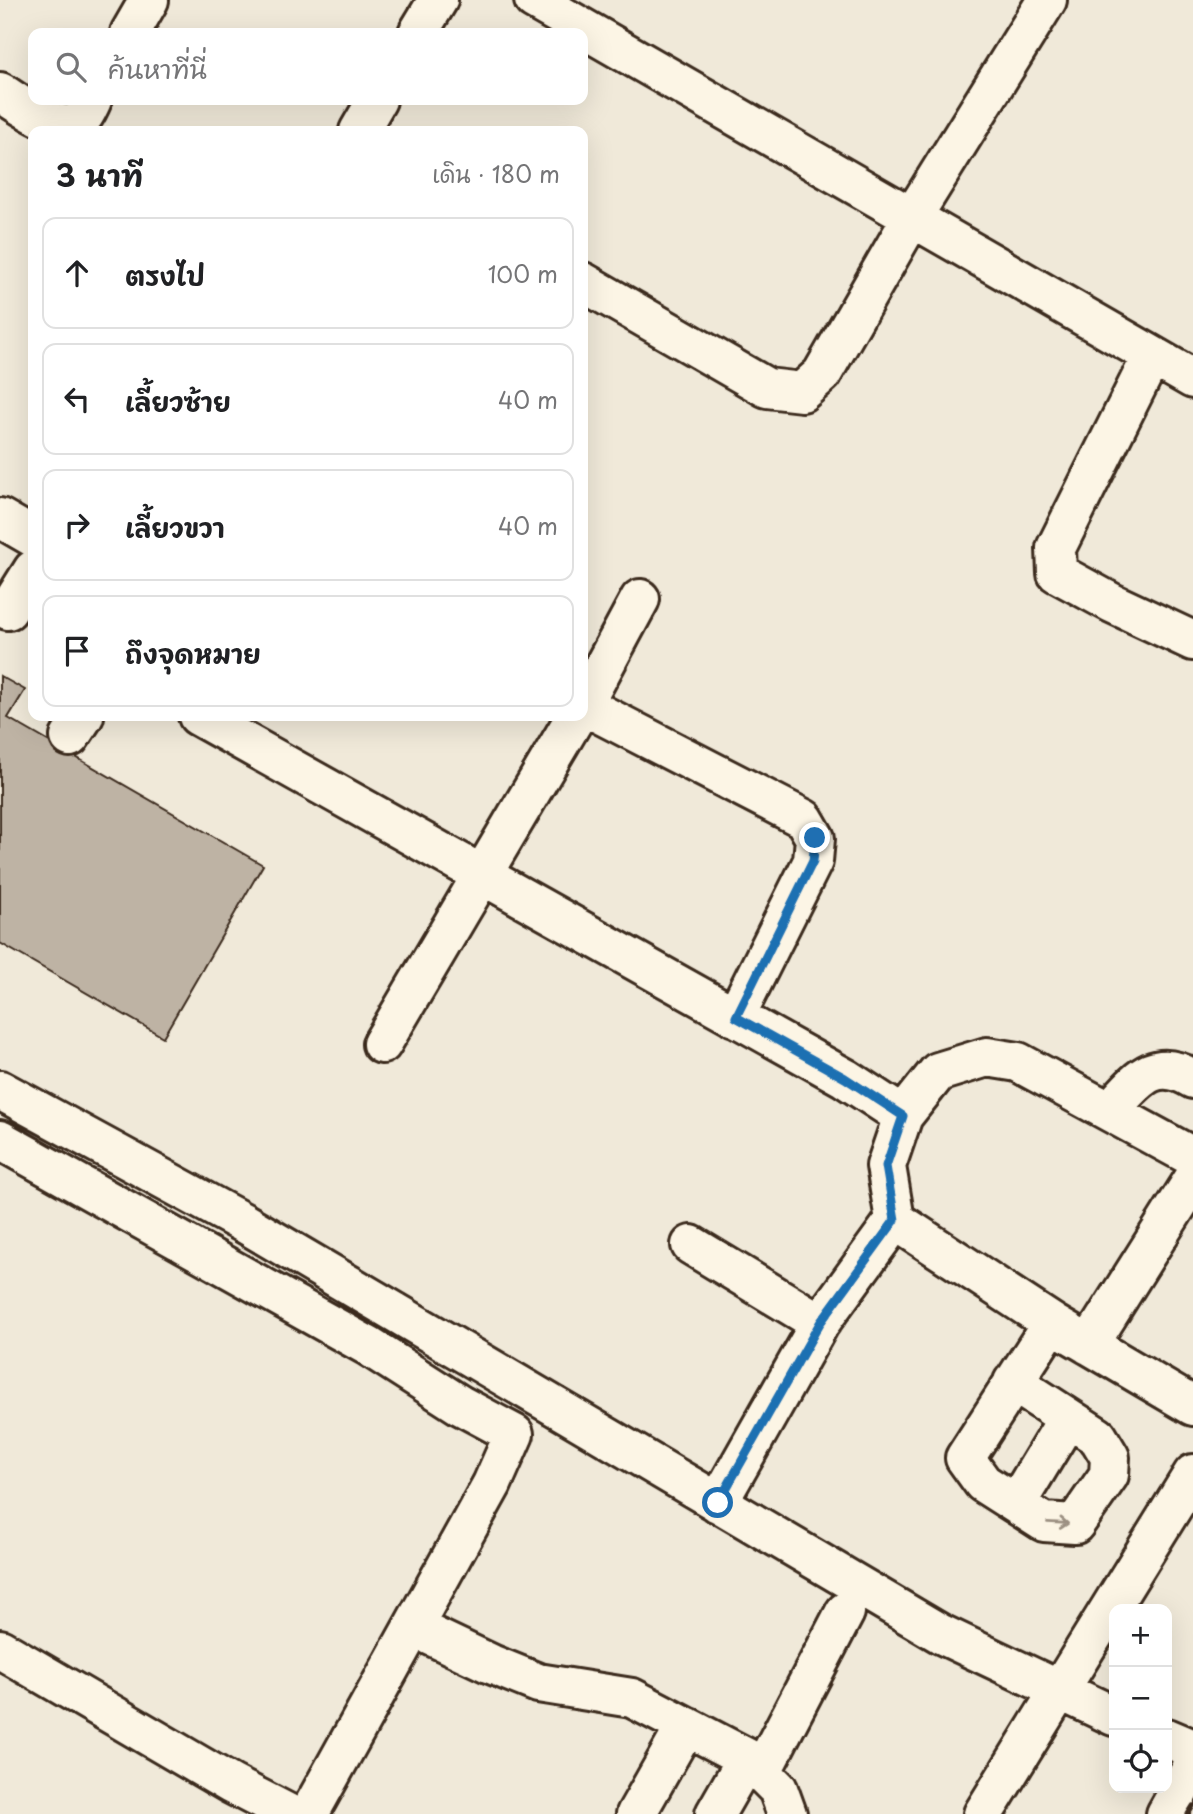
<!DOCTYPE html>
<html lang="th">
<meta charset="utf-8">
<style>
:root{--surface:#fff;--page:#f2f2f2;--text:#202124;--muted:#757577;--line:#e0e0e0}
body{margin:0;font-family:"Playpen Sans","Playpen Sans Thai",sans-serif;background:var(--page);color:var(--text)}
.controls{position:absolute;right:21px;bottom:21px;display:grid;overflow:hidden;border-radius:14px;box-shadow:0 7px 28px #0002}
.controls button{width:63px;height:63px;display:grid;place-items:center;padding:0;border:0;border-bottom:2px solid var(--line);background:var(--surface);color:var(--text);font:35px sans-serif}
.stop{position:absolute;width:21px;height:21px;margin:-16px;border:5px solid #1f6fb2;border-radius:50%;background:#fff}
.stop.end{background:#1f6fb2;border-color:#fff;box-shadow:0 2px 7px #0008}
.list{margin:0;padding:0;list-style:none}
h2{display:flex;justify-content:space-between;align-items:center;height:91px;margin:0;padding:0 28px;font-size:30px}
h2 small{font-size:23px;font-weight:400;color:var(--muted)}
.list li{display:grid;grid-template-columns:46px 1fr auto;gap:21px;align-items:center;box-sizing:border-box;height:112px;margin:0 14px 14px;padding:0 14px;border:2px solid var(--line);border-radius:14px}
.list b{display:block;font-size:26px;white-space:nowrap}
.list em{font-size:23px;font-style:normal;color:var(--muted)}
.icon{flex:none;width:38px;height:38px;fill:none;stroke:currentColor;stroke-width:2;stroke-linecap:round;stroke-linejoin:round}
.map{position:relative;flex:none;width:1193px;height:1814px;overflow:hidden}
.search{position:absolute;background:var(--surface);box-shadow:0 7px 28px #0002;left:28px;top:28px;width:560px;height:77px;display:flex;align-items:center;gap:18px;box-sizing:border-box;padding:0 24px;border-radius:14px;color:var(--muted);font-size:26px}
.panel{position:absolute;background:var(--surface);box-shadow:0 7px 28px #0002;left:28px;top:126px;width:560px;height:595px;border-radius:14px}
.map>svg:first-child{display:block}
</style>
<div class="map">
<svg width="1193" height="1814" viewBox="0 0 1193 1814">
<rect width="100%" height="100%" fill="#f0e9d9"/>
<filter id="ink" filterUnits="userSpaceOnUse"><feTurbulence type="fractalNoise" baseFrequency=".0143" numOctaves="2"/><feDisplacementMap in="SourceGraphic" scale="14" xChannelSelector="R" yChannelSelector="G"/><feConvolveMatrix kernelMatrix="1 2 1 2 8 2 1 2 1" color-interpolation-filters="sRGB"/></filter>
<g filter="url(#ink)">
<!-- building -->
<path fill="#beb3a4" stroke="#3b2a1e" stroke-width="2" d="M0,676L25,690L8,718L263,865L163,1037L0,943Z"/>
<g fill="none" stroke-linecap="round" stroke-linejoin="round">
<defs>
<path id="minor" d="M534,0L1193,379
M130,33L149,0
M418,33L438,0
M0,92C18,103 63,138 81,119C86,114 89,106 92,100
M359,131L377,100
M583,282L767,388L802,392L822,374L911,219L1047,0
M1152,356L1056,548L1057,573L1112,603L1193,641
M0,518L33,537
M8,610L33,570
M583,705L804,819L815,838L813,861L735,1017
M583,705L640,599
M198,716L845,1078L903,1116L886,1166L895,1220L820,1323L718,1503
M70,737L84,716
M382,1044L576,716
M0,1090L244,1223L941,1634L1114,1716
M1109,1111C1135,1084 1152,1054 1193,1079
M903,1116L938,1072L987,1057L1018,1062L1193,1157
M0,1140L368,1346L460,1405L514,1434L492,1484L309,1814
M895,1220L1052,1323L1193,1406
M691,1245L820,1323
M1089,1345L1193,1180
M1013,1382L1098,1437L1110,1457L1109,1475L1075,1524L1044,1522L983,1483L965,1458L1052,1323
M1016,1504L1068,1418
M413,1627L491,1664L538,1683L632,1698L747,1758L778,1789L787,1814
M0,1649L231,1784L289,1814
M1167,1738L1193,1749
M761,1773L845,1612
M636,1814L686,1726
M715,1814L747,1758
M983,1814L1193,1474"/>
<path id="major" d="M1166,1814L1193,1766"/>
</defs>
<!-- minor casing -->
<use href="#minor" stroke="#3b2a1e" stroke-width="44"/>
<!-- major casing -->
<use href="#major" stroke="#3b2a1e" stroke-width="44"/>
<!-- minor -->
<use href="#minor" stroke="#fcf5e5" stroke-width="38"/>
<!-- major -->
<use href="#major" stroke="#fcf5e5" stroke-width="38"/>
<!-- rail -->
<path stroke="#3b2a1e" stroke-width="5" d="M1188,1814L1193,1806"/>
</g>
<!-- one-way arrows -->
<defs><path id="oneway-shaft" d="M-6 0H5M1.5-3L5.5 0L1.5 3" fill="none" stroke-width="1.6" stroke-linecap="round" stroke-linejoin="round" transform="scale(1.75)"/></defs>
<use stroke="#9c9082" href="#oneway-shaft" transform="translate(1058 1523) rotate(3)"/>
</g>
<g fill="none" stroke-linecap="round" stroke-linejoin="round" filter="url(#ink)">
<!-- route -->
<path stroke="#1f6fb2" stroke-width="9" d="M718,1503L820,1323L895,1220L886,1166L903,1116L845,1078L736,1017L813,861L815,838"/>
</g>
</svg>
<div class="controls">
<button>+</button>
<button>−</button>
<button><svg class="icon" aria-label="locate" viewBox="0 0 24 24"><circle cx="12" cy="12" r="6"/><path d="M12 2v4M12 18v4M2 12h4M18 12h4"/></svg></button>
</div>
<div class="stop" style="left:718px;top:1503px"></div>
<div class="stop end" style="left:815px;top:838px"></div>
<div class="search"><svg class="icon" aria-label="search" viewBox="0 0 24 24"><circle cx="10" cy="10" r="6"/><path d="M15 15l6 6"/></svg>ค้นหาที่นี่</div>
<section class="panel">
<h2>3 นาที<small>เดิน · 180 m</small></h2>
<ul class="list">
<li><svg class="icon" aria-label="ahead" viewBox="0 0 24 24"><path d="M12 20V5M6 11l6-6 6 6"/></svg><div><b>ตรงไป</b></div><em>100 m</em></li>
<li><svg class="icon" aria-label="left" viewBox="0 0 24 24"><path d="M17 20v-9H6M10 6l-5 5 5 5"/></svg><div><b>เลี้ยวซ้าย</b></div><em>40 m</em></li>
<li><svg class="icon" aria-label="right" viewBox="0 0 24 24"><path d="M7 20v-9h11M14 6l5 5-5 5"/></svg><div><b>เลี้ยวขวา</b></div><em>40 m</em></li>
<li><svg class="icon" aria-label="arrive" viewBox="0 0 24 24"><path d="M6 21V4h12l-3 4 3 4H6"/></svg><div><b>ถึงจุดหมาย</b></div></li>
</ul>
</section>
</div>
